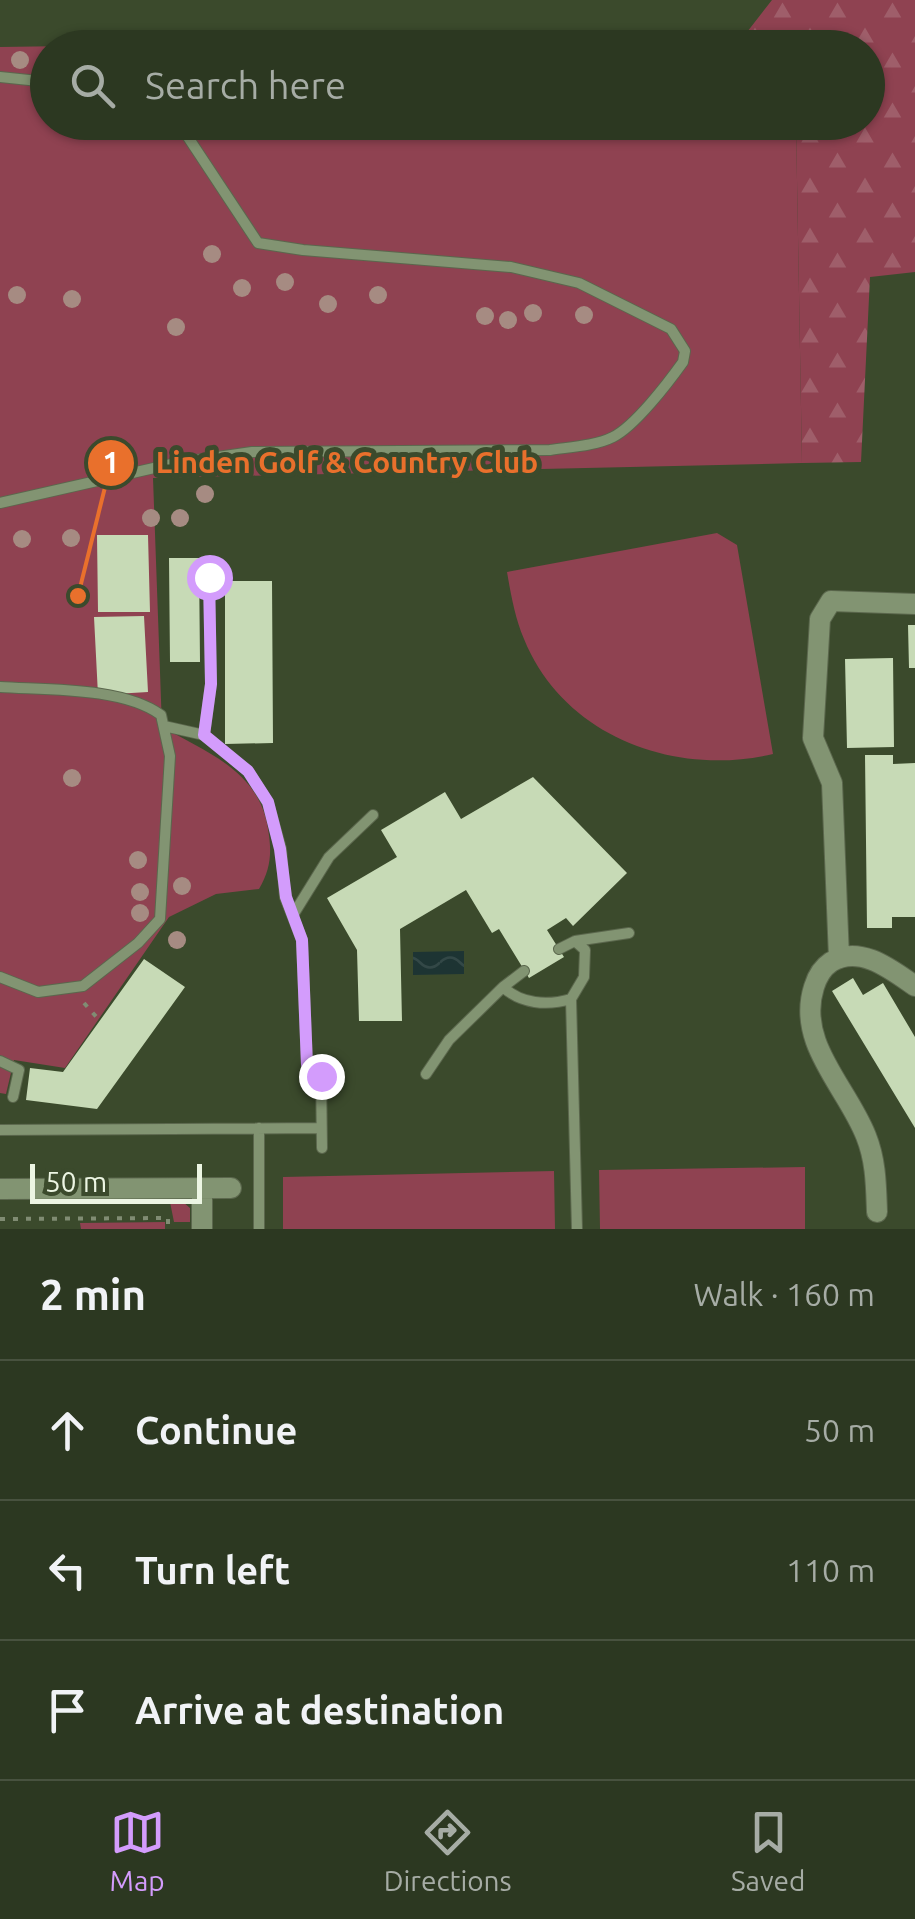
<!DOCTYPE html>
<meta charset="utf-8">
<style>
:root{--surface:#2c3821;--page:#343f2a;--text:#f1f3f6;--muted:#a6aca5;--line:#48523f;--accent:#d39cfc}
body{margin:0;font-family:Ubuntu,sans-serif;background:var(--page);color:var(--text)}
.scale{position:absolute;left:30px;bottom:25px;width:172px;box-sizing:border-box;padding-left:10px;border:5px solid #ecf5e3;border-top:0;font-size:28px;line-height:35px;white-space:nowrap;color:#ecf5e3;-webkit-text-stroke:8px #3b4a2c;paint-order:stroke}
.stop{position:absolute;width:30px;height:30px;margin:-22px;border:8px solid #d39cfc;border-radius:50%;background:#fff}
.stop.end{background:#d39cfc;border-color:#fff;box-shadow:0 2px 10px #0008}
.list{margin:0;padding:0;list-style:none}
h2{display:flex;justify-content:space-between;align-items:center;height:130px;margin:0;padding:0 40px;font-size:42px}
h2 small{font-size:32px;font-weight:400;color:var(--muted)}
.list li{display:grid;grid-template-columns:65px 1fr auto;gap:30px;align-items:center;box-sizing:border-box;height:140px;padding:0 40px;border-top:2px solid var(--line)}
.list b{display:block;font-size:38px;white-space:nowrap}
.list em{font-size:32px;font-style:normal;color:var(--muted)}
.icon{flex:none;width:55px;height:55px;fill:none;stroke:currentColor;stroke-width:2;stroke-linecap:round;stroke-linejoin:round}
.map{position:relative;flex:none;width:915px;height:1229px;overflow:hidden}
.search{position:absolute;background:var(--surface);box-shadow:0 2px 8px #0004;left:30px;right:30px;top:30px;height:110px;display:flex;align-items:center;gap:25px;box-sizing:border-box;padding:0 35px;border-radius:55px;color:var(--muted);font-size:38px}
.sheet{height:550px;background:var(--surface)}
nav{display:flex;justify-content:space-around;align-items:center;box-sizing:border-box;height:140px;border-top:2px solid var(--line);background:var(--surface);font-size:28px;color:var(--muted)}
nav a{display:grid;justify-items:center;gap:5px}
nav .on{color:var(--accent)}
.map>svg:first-child{display:block}
</style>
<div class="map">
<svg width="915" height="1229" viewBox="0 0 915 1229">
<defs>
<pattern id="forest-firs" width="22" height="20" patternUnits="userSpaceOnUse" patternTransform="scale(2.5)"><rect width="22" height="20" fill="#8f4251"/><path d="M5 1l3.5 6h-7zM16 11l3.5 6h-7z" fill="#9f5e6a"/></pattern>
<pattern id="water-waves" width="16" height="10" patternUnits="userSpaceOnUse" patternTransform="scale(2.5)"><rect width="16" height="10" fill="#1d3433"/><path d="M0 5q4-4 8 0t8 0" fill="none" stroke="#334847"/></pattern>
</defs>
<rect width="100%" height="100%" fill="#3b4a2c"/>
<!-- green -->
<path fill="#8f4251" d="M795,35V48H48V122L796,123L802,463L153,478L162,727C207,752 260,772 268,829C272,852 271,869 259,889L216,894L169,917L65,1068L14,1060L6,1094L0,1093V47Z
M717,533L737,545L773,754C675,777 564,737 524,639C515,618 511,595 507,572Z
M805,1167V1229H600L599,1170Z
M554,1171L555,1229H283V1177Z
M176,1196L190,1208V1222H174L169,1197Z
M165,1222V1229H81L80,1223Z"/>
<!-- forest -->
<path fill="url(#forest-firs)" d="M772,0H915V272L870,277L861,462L802,463L796,123L868,122V48L795,47L794,35L744,36Z"/>
<!-- water -->
<path fill="url(#water-waves)" d="M464,951V974L413,975V952Z"/>
<!-- building -->
<path fill="#c7dab6" d="M97,535H148L150,612H98Z
M169,558H199L200,662H170Z
M225,581H272L273,743L225,744Z
M144,616L148,692L98,695L94,617Z
M908,625H915V668H909Z
M893,658L894,747L847,748L845,659Z
M865,755H893V764L915,763V917H892V928H867Z
M533,777L627,873L573,926L566,918L547,930L564,957L529,978L499,929L492,933L466,890L400,929L402,1021H359L357,950L327,898L397,857L381,830L445,792L461,819Z
M144,959L185,987L97,1109L26,1100L30,1068L63,1072Z
M853,978L863,995L883,983L915,1037V1128L832,991Z"/>
<g fill="none" stroke-linecap="round" stroke-linejoin="round">
<defs>
<path id="service" d="M0,77L48,82
M0,503L176,463L252,452L550,450C570,447 595,446 613,437C635,426 668,383 683,362L685,351L671,329L579,283L511,267L303,250L258,243L178,122
M0,687C47,690 123,687 161,715L170,756L160,919L138,943L83,986L38,992L0,977
M164,726L204,735L248,771L268,803L281,849L285,897L302,940L307,1065L321,1075L322,1148
M204,735L211,684L209,577
M293,915L329,857L373,815
M575,941L629,933
M559,949L575,941L585,950L584,977L571,999L577,1229
M524,971L503,987C521,1004 547,1006 571,999
M0,1061L19,1070L13,1097
M426,1074L449,1040L503,987
M259,1128V1229
M0,1130L321,1128"/>
<path id="minor" d="M839,958L832,783L813,738L820,619L831,601L915,604
M202,1188V1229
M0,1189L231,1188
M877,1212C876,1185 876,1161 866,1136C847,1087 796,1043 814,987C817,977 822,968 831,962C860,944 892,970 915,986"/>
</defs>
<!-- service casing -->
<use href="#service" stroke="#5b674d" stroke-width="12"/>
<!-- minor casing -->
<use href="#minor" stroke="#5b674d" stroke-width="22"/>
<!-- path -->
<path stroke="#808c73" stroke-width="4" stroke-dasharray="5 8" stroke-linecap="butt" d="M84,1003L100,1021
M0,1219L168,1218V1229"/>
<!-- service -->
<use href="#service" stroke="#829472" stroke-width="10"/>
<!-- minor -->
<use href="#minor" stroke="#829472" stroke-width="20"/>
</g>
<!-- trees -->
<g fill="#a68b82">
<circle cx="20" cy="60" r="9"/>
<circle cx="212" cy="254" r="9"/>
<circle cx="285" cy="282" r="9"/>
<circle cx="242" cy="288" r="9"/>
<circle cx="17" cy="295" r="9"/>
<circle cx="378" cy="295" r="9"/>
<circle cx="72" cy="299" r="9"/>
<circle cx="328" cy="304" r="9"/>
<circle cx="533" cy="313" r="9"/>
<circle cx="584" cy="315" r="9"/>
<circle cx="485" cy="316" r="9"/>
<circle cx="508" cy="320" r="9"/>
<circle cx="176" cy="327" r="9"/>
<circle cx="205" cy="494" r="9"/>
<circle cx="151" cy="518" r="9"/>
<circle cx="180" cy="518" r="9"/>
<circle cx="71" cy="538" r="9"/>
<circle cx="22" cy="539" r="9"/>
<circle cx="72" cy="778" r="9"/>
<circle cx="138" cy="860" r="9"/>
<circle cx="182" cy="886" r="9"/>
<circle cx="140" cy="892" r="9"/>
<circle cx="140" cy="913" r="9"/>
<circle cx="177" cy="940" r="9"/>
</g>
<g fill="none" stroke-linecap="round" stroke-linejoin="round">
<!-- route -->
<path stroke="#d39cfc" stroke-width="12" d="M209,577L211,684L204,735L248,771L268,802L280,849L286,897L302,940L307,1065L321,1076"/>
</g>
<!-- callouts -->
<path fill="none" stroke="#e9702c" stroke-width="4" d="M78 596L111 463"/>
<g fill="#e9702c" stroke="#3b4a2c" stroke-width="4">
<circle cx="78" cy="596" r="10"/>
<circle cx="111" cy="463" r="25"/>
</g>
<g font-size="30" text-anchor="middle" font-weight="bold" fill="#fff">
<text x="111" y="473">1</text>
</g>
<g font-size="30" text-anchor="middle" font-weight="bold" fill="#e9702c" stroke="#3b4a2c" stroke-width="10" stroke-linejoin="round" paint-order="stroke">
<text x="347" y="473">Linden Golf &amp; Country Club</text>
</g>
</svg>
<div class="scale">50 m</div>
<div class="stop" style="left:209px;top:577px"></div>
<div class="stop end" style="left:321px;top:1076px"></div>
<div class="search"><svg class="icon" aria-label="search" viewBox="0 0 24 24"><circle cx="10" cy="10" r="6"/><path d="M15 15l6 6"/></svg>Search here</div>
</div>
<section class="sheet">
<h2>2 min<small>Walk · 160 m</small></h2>
<ul class="list">
<li><svg class="icon" aria-label="ahead" viewBox="0 0 24 24"><path d="M12 20V5M6 11l6-6 6 6"/></svg><div><b>Continue</b></div><em>50 m</em></li>
<li><svg class="icon" aria-label="left" viewBox="0 0 24 24"><path d="M17 20v-9H6M10 6l-5 5 5 5"/></svg><div><b>Turn left</b></div><em>110 m</em></li>
<li><svg class="icon" aria-label="arrive" viewBox="0 0 24 24"><path d="M6 21V4h12l-3 4 3 4H6"/></svg><div><b>Arrive at destination</b></div></li>
</ul>
</section>
<nav>
<a class="on"><svg class="icon" aria-label="map" viewBox="0 0 24 24"><path d="M3 6l6-2 6 2 6-2v14l-6 2-6-2-6 2zM9 4v14M15 6v14"/></svg>Map</a>
<a><svg class="icon" aria-label="directions" viewBox="0 0 24 24"><path d="M12 3l9 9-9 9-9-9zM9 14v-3h6M13 9l2 2-2 2"/></svg>Directions</a>
<a><svg class="icon" aria-label="saved" viewBox="0 0 24 24"><path d="M7 4h10v16l-5-4-5 4z"/></svg>Saved</a>
</nav>
